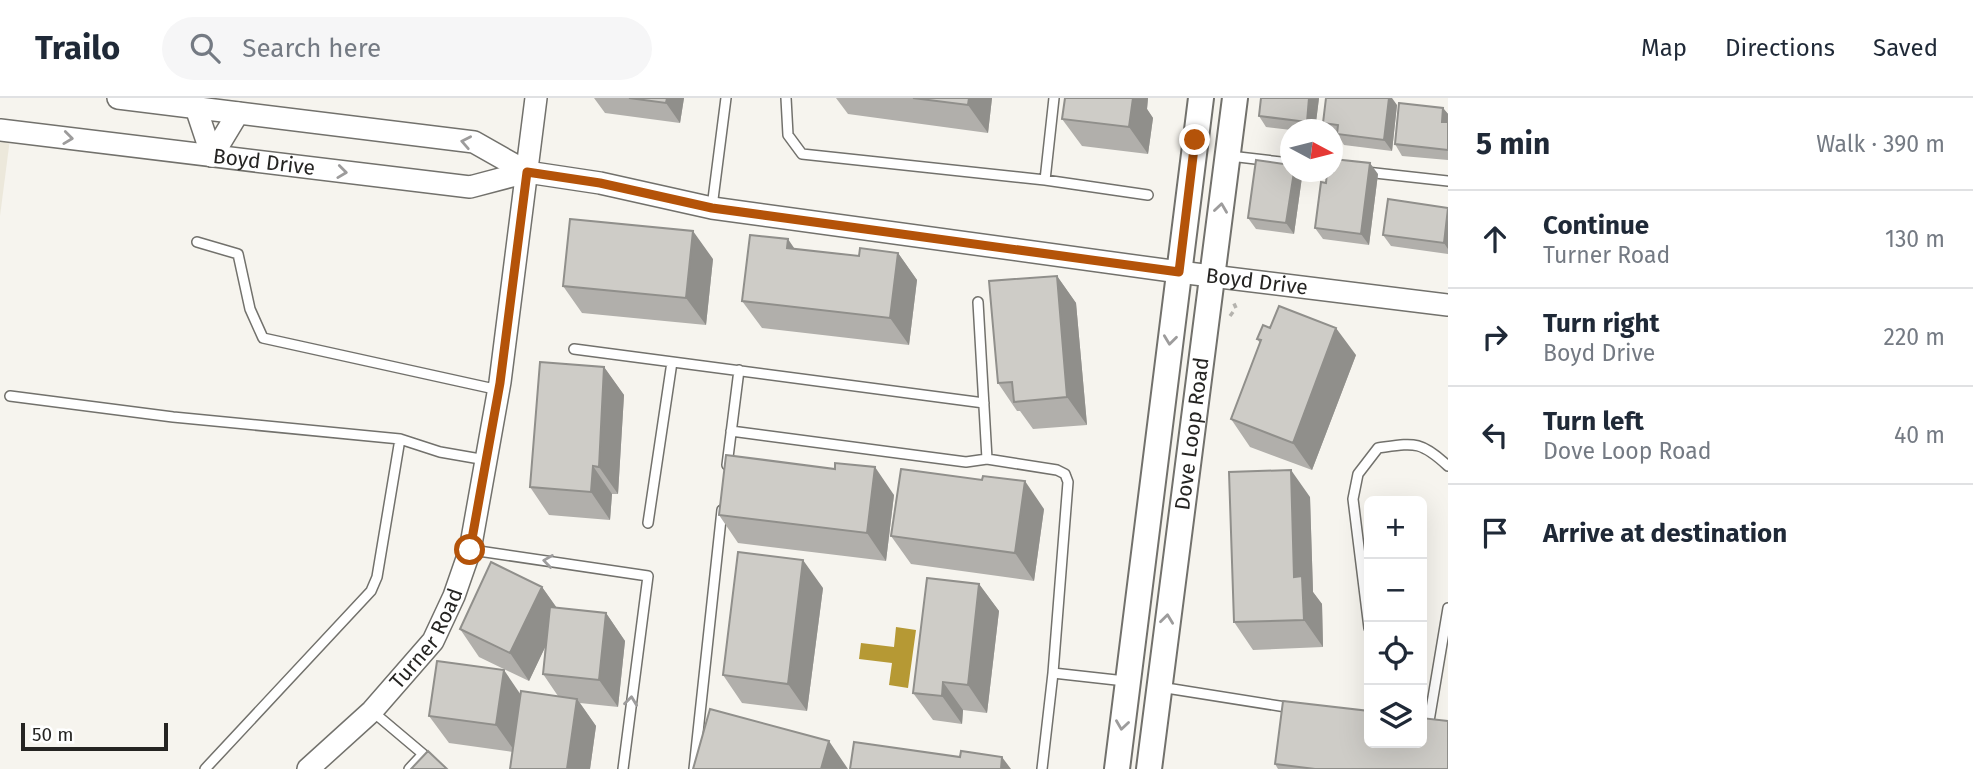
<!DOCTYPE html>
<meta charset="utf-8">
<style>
:root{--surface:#fff;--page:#f6f6f7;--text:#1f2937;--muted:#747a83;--line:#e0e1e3}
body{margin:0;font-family:"Fira Sans",sans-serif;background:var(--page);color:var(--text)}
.controls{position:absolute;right:21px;bottom:21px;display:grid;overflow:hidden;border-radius:10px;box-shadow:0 7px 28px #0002}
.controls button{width:63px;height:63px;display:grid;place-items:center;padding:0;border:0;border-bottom:2px solid var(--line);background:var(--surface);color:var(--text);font:35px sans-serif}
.compass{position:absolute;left:1280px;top:21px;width:63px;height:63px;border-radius:50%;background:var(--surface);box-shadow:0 7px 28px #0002;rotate:97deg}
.scale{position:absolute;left:21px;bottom:18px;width:147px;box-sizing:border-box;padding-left:7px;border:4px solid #252422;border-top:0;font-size:19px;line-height:24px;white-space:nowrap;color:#252422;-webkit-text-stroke:5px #fff;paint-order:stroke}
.stop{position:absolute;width:21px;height:21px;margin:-16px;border:5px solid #b45309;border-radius:50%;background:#fff}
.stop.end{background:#b45309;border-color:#fff;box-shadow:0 2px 7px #0008}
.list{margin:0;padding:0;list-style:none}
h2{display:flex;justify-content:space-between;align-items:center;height:91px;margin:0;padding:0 28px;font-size:30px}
h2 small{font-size:23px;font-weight:400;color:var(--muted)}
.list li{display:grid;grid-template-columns:46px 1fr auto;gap:21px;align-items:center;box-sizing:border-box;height:98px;padding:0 28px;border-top:2px solid var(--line)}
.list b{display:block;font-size:26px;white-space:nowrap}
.list p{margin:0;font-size:23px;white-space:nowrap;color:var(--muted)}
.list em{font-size:23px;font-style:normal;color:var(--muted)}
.icon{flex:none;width:38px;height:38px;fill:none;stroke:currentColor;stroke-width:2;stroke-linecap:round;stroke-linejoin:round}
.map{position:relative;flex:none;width:1448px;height:671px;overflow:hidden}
header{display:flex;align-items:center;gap:42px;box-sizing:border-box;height:98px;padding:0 35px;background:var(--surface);border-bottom:2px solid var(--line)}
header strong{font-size:33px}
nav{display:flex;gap:38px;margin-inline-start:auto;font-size:24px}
.search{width:490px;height:63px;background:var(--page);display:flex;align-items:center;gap:18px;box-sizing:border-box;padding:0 24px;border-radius:38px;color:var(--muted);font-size:26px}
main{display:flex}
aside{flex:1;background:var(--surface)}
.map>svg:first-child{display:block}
</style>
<header>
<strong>Trailo</strong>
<div class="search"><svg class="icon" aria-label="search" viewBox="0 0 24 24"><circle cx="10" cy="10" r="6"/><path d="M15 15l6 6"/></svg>Search here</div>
<nav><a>Map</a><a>Directions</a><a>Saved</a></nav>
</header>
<main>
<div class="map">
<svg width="1448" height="671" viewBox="0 0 1448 671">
<rect width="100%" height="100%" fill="#f6f4ee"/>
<!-- built -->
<path fill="#ece8db" d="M0,32L11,33L0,118Z"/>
<!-- water -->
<path fill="#b69934" d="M896,529L916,532L908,590L889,587L892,565L859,561L861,545L894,549Z"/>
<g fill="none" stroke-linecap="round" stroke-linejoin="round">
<defs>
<path id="service" d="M786,0L788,37L802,56L1045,82L1148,97
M1230,58L1290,65
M1366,74L1448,83
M1045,82L1054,0
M712,109L726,0
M197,144L238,156L250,211L263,240L499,292
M978,204L987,361L1057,372L1065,376L1068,384L1053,575L1042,671
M574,251L984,305
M10,298L173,319L400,341L440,354L486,362
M731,333L966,364L987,361
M727,367L739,272
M648,425L672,264
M472,452L648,478L623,671
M1369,530L1353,401L1358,376L1378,350C1414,345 1420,342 1448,368
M1053,575L1125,583
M1160,589L1292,610
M372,613L423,656L409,671
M1428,629L1448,510
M205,671L371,493L377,479L400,341
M694,671L722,412"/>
<g id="tertiary">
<path id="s1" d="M118,0L474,44L527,74L600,85L712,110L1179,174L1448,207"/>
<path d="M196,10L212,58"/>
<path id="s2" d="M0,32L470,89L527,74"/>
<path d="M212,58L238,15"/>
<path id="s3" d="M308,671L372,613L433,543L454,498L470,452L500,284L536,0"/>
</g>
<g id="secondary">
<path d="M1117,671L1201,0"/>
<path id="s4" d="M1149,671L1235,0"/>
</g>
</defs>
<!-- service casing -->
<use href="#service" stroke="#72716c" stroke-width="12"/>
<!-- tertiary casing -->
<use href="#tertiary" stroke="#72716c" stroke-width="24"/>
<!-- secondary casing -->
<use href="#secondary" stroke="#72716c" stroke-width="28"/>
<!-- path -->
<path stroke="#b5b3ae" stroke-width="3.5" stroke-dasharray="5 5" stroke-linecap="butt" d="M1230,218L1236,210L1232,201"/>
<!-- service -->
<use href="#service" stroke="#fff" stroke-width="9"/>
<!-- tertiary -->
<use href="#tertiary" stroke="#fff" stroke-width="21"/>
<!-- secondary -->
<use href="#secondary" stroke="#fff" stroke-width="24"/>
</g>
<!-- wall -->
<path fill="#b1afab" d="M594,0H684L680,25L605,15Z
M836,0H992L988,35L848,16Z
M1065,0H1148L1147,11L1153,20L1148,56L1082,48L1062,21Z
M1261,0H1319L1315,32H1291L1266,29L1259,18Z
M1397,7L1392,53L1344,47L1338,37H1333V32H1327L1323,25Z
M1443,10L1448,16V62L1402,58L1395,46Z
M1378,76L1369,147L1323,141L1315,130L1326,85Z
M1302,79L1294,136L1256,131L1248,120Z
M1448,110V156L1391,148L1383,137Z
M794,151L859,158L898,155L917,182L909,247L762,230L742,203Z
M713,161L706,227L582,215L563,188Z
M1057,178L1076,205L1087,327L1033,331L1020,313H1017L998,285Z
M1257,241L1356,257L1312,372L1250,349L1231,321L1260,245Z
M604,269L624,297L618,396H612L610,422L549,417L530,389Z
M835,371L894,397L886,463L738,445L719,417Z
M1310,399L1313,494L1322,506L1323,549L1253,552L1234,524Z
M1044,411L1034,483L911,466L891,438Z
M979,486L999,513L987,615L963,612L962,626L933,622L913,595Z
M542,489L557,510L606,515L625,543L618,609L580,605L596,628L590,671H510L513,654L449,645L429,618L521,597L558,598L543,576L545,549L529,583L479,559L460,531Z
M823,490L807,613L742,605L723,577Z
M1275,666L1448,671H1278Z"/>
<!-- shaded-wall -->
<path fill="#908f8b" d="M667,0H684L680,25L666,5Z
M969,0H992L988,35L968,7Z
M1132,0H1148L1147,11L1153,20L1148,56L1129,29Z
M1309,0H1319L1315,32H1312L1307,24Z
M1389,0H1392L1397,7L1392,53L1384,42Z
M1443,10L1448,16V32L1442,24Z
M1370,65L1378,76L1369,147L1361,136Z
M1294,74H1298L1302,79L1294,136L1286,125Z
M1448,117V151L1444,145Z
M693,133L713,161L706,227L686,200Z
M788,141L807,169L787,150Z
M898,155L917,182L909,247L890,220Z
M1057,178L1076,205L1087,327L1067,299Z
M1336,230L1356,257L1312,372L1293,345Z
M604,269L624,297L618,396L599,369Z
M593,368L612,396L610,422L591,394Z
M875,369L894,397L886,463L867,435Z
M1291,372L1310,399L1313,494L1322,506L1323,549L1304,522L1294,479Z
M1025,383L1044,411L1034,483L1015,455Z
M803,462L823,490L807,613L788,586Z
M979,486L999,513L987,615L968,587Z
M542,489L561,516L529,583L510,555Z
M606,515L625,543L618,609L599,582Z
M504,572L523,600L516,655L496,627Z
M943,584L963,612L962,626L942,598Z
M577,601L596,628L590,671H567Z
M829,643L848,671H821Z
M1002,659L1011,671H1001Z"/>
<!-- building -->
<path fill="#ceccc7" stroke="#908f8b" stroke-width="2" d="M629,0H667L666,5Z
M913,0H969L968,7Z
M1065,0H1133L1129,29L1062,21Z
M1261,0H1309L1307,24L1259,18Z
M1326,0H1389L1384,42L1337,36L1338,27L1323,25Z
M1399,5L1443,10L1442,24H1448V52L1395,46Z
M1333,61L1370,65L1361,136L1315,130L1321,84L1326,85L1327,74H1333Z
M1256,62L1291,67V74H1294L1286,125L1248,120Z
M1388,101L1448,110L1444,145L1383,137Z
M570,121L693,133L686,200L563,188Z
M750,137L788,141L787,150L859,158L860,150L898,155L890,220L742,203Z
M1057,178L1067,299L1014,304L1012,284L998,285L989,183Z
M1279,208L1336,230L1293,345L1231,321L1261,242L1257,241L1263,227L1270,230Z
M540,264L604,269L599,369L593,368L591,394L530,389Z
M726,357L835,371V365L875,369L867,435L719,417Z
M901,371L982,382L983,378L1025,383L1015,455L891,438Z
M1291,372L1294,479L1302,478L1304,522L1234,524L1229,374Z
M738,454L803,462L788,586L723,577Z
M491,464L542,489L510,555L460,531Z
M927,480L979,486L968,587L943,584L942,598L913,595Z
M550,509L606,515L599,582L543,576Z
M437,563L504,572L496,627L429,618Z
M521,593L577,601L567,671H510Z
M1283,603L1369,613V645H1422V620L1448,623V671H1315L1275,666Z
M710,611L829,643L821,671H693Z
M854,644L960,659L961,653L1002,659L1001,671H850Z
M428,653L447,671H411Z"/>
<!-- one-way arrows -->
<defs><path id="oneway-chevron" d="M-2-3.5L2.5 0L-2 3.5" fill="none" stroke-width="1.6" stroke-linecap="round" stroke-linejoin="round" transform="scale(1.75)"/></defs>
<g stroke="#9d9c9c">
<use href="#oneway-chevron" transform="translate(68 40) rotate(7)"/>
<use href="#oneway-chevron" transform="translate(466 44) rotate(-169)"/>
<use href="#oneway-chevron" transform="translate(342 74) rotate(7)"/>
<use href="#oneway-chevron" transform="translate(1221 110) rotate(-82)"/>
<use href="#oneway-chevron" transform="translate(1170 242) rotate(97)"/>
<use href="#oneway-chevron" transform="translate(548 463) rotate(-172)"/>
<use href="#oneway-chevron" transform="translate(1167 521) rotate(-83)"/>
<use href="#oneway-chevron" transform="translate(631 603) rotate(-83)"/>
<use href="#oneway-chevron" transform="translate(1122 627) rotate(98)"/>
</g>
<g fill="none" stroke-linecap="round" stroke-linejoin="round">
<!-- route -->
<path stroke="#b45309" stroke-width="9" d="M470,452L500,285L527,74L600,85L712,110L1179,174L1195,42"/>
</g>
<g text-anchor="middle" stroke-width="5" stroke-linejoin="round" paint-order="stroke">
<!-- street labels -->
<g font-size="21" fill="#252422" stroke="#fff">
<text dy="7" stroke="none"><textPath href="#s2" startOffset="266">Boyd Drive</textPath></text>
<text dy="7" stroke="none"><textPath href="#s1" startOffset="1158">Boyd Drive</textPath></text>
<text dy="7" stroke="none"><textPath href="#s4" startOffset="338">Dove Loop Road</textPath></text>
<text dy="7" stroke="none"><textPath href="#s3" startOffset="178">Turner Road</textPath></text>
</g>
</g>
</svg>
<div class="controls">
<button>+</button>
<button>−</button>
<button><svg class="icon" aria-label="locate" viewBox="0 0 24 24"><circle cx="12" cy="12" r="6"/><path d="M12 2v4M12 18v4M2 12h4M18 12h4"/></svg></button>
<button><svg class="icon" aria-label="layers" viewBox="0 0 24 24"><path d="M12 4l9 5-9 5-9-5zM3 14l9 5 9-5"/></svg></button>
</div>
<svg class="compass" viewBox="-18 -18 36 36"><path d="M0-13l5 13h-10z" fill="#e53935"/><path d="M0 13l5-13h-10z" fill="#747a83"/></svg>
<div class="scale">50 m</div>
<div class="stop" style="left:470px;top:452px"></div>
<div class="stop end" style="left:1195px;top:42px"></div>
</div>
<aside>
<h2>5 min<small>Walk · 390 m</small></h2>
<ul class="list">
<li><svg class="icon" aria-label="ahead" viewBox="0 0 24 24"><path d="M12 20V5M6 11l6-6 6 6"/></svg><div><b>Continue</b><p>Turner Road</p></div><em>130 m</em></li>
<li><svg class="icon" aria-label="right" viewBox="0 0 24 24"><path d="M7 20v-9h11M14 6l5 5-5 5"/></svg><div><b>Turn right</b><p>Boyd Drive</p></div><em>220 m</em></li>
<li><svg class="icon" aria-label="left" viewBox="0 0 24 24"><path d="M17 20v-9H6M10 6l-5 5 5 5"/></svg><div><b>Turn left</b><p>Dove Loop Road</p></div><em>40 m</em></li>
<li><svg class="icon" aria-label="arrive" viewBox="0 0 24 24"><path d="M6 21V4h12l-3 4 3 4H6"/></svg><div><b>Arrive at destination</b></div></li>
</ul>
</aside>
</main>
